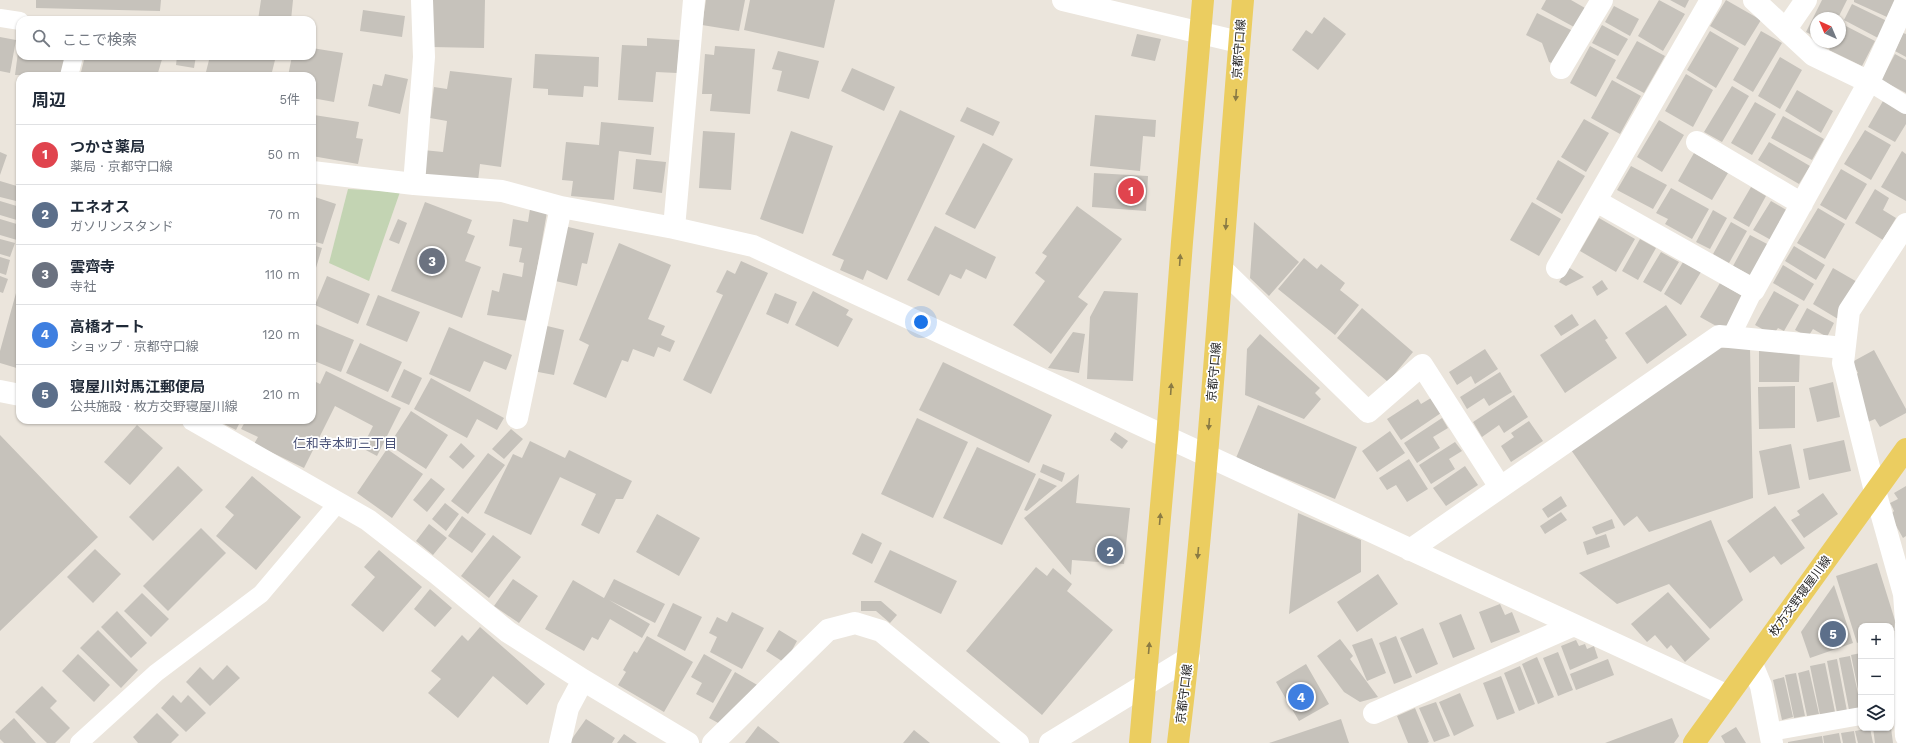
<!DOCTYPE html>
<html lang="ja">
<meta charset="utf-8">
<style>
:root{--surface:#fff;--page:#f6f6f7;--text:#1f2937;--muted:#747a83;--line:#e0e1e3;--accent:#415ff3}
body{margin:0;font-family:"Work Sans","Noto Sans JP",sans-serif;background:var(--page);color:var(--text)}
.controls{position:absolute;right:12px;bottom:12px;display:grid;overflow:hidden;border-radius:8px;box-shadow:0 1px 3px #0004}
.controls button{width:36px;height:36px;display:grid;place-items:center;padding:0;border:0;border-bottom:1px solid var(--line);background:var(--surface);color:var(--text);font:20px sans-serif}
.compass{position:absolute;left:1810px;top:12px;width:36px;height:36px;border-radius:50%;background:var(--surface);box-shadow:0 1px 3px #0004;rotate:316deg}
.you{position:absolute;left:921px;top:322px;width:14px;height:14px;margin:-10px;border:3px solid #fff;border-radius:50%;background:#1a73e8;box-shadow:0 0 0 6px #1a73e833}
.badge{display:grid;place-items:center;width:26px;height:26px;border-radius:50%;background:var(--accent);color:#fff;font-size:13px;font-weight:700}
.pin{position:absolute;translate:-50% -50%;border:2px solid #fff;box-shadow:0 1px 4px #0006}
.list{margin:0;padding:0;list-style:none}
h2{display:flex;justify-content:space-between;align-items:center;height:52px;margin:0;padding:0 16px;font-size:17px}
h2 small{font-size:13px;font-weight:400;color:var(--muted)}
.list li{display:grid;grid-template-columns:26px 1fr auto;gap:12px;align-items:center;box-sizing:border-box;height:60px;padding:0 16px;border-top:1px solid var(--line)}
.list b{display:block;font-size:15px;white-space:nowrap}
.list p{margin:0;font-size:13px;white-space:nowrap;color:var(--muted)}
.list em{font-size:13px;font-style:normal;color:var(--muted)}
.icon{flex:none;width:22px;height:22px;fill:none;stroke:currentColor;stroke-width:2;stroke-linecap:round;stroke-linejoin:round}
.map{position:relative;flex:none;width:1906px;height:743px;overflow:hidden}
.search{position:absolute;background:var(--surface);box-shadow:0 1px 3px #0004;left:16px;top:16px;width:300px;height:44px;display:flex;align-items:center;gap:10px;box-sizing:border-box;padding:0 14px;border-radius:12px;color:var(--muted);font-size:15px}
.panel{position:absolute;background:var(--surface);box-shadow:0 1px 3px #0004;left:16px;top:72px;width:300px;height:352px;border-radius:12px}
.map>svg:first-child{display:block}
</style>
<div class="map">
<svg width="1906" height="743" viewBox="0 0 1906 743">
<rect width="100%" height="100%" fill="#ebe5dc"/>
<!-- cemetery -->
<path fill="#c3d4b3" d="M348,189L400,192L369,281L329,263Z"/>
<!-- building -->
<path fill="#c6c2bb" d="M36,0H161L160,11L36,8Z
M261,0H293L291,20H258Z
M433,0H485L484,48L431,47Z
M706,0H745L739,31L702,25Z
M750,0H835L824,48L744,30Z
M1546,0H1571L1585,8L1574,27L1541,9Z
M1659,0L1685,14L1663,51L1638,36Z
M1670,0H1689L1685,8Z
M1726,0L1761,20L1745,46L1710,26Z
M1822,0H1847L1838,18H1816V37L1806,32Z
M1854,0H1895L1887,17L1854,2Z
M1852,4L1887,21L1878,38L1844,20Z
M1614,6L1639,19L1630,36L1605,22Z
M363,10L405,16L402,37L360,31Z
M1537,13L1573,31L1556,65L1549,62L1542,43L1526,35Z
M1324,17L1346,34L1318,70L1292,50L1306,30L1312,34Z
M1842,24L1875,41L1862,66L1829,50L1833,42H1840V28Z
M1602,25L1628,39L1618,56L1592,43Z
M1710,31L1739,48L1716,88L1687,70Z
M1761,31L1782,43L1753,92L1733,80Z
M1903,33L1906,34V57L1895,51Z
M1137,34L1161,39L1155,61L1131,56Z
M0,37L16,40L10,73L0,71Z
M647,38L680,40L677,73L656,72L653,102L618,100L622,45L647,46Z
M1637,41L1665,56L1644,93L1616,78Z
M19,45L20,56H66L63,76L15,75Z
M715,46L755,49L750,114L710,111L712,94H702L705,54L714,55Z
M1590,46L1616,60L1596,97L1570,83Z
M312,48L343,53L334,102L312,98V76H288L292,56H312Z
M778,51L819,61L809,99L777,91L782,71L772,69Z
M535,54L599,57L598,87L584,86L583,97L548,95V89L533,88Z
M1895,54L1906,60V93L1881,80Z
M85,56H163L157,76H80Z
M177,56H196L194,68L176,65Z
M210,56H276L271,76H205Z
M1780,57L1802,70L1780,109L1758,96Z
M852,68L895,87L884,111L841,91Z
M450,71L512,78L501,167L480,164L478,181L420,174L423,150L443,152L447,121L430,118L434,87L447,89Z
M385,74L408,79L400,114L368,106L373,84L382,86Z
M1686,74L1713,90L1693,127L1665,111Z
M1612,80L1641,96L1620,134L1591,118Z
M1732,86L1749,96L1722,142L1704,132Z
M1797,90L1833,111L1821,133L1785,111Z
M1883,101L1906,113V124L1895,142L1868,127Z
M1755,102L1776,114L1752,155L1731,143Z
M967,107L1000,122L993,136L960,121Z
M900,110L955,136L887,280L867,270L863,280L840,270L844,260L832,255Z
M314,115L359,122L356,138L363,139L358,164L312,156V128Z
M1095,115L1156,120L1155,137L1143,136L1140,171L1090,166Z
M1783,116L1824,139L1812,160L1771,138Z
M1584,119L1609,133L1586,172L1561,157Z
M1659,120L1684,135L1662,172L1637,157Z
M601,122L654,127L651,155L619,151L614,200L571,196L573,181L562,180L566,142L599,145Z
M1865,130L1891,145L1871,180L1844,164Z
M703,131L735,133L731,190L699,188Z
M791,131L833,146L803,234L760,219Z
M1769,142L1810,166L1799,184L1758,160Z
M983,143L1013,159L975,229L945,214Z
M1902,151L1906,154V201L1881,187Z
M0,152L7,155L0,175Z
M1694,153L1728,173L1712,200L1678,181Z
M636,159L666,162L662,193L633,189Z
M1558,160L1585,176L1562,214L1536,199Z
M1631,166L1667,185L1653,209L1617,190Z
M1841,169L1867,184L1846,220L1820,205Z
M1094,173L1148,176L1146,211L1092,207Z
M0,181L20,187V202L0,197Z
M1751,187L1766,196L1749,227L1733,218Z
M1671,188L1709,209L1692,239L1665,224L1668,219L1656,213Z
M1875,189L1889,198L1883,210L1896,218L1883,240L1855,223Z
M312,196L336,204L323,244L312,241Z
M0,201L20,207V221L0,215Z
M1771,201L1788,211L1771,240L1753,230Z
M425,202L472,220L467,233L475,236L465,261L481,267L462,318L391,291Z
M1532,202L1561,219L1539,256L1510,240Z
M1077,206L1122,239L1078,297L1088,304L1051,354L1013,325L1045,281L1035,273L1047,256L1042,253Z
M1818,208L1845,224L1825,259L1797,243Z
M530,209L547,212L528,321L487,315L492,290L499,292L503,273L522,277L524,263L519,262L522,248L509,246L513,219L528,222Z
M1713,210L1727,218L1710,249L1696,242Z
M1599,218L1635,239L1616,272L1580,251Z
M0,219L20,225L17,240L0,235Z
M398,219L407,223L399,244L389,240Z
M1254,222L1299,262L1269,296L1250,278Z
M1731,222L1747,231L1729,263L1713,254Z
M564,226L594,233L587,264L582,263L577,286L551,280Z
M935,226L996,257L986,279L966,269L961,279L950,274L939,296L907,280Z
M1750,235L1769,245L1752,276L1733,266Z
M0,239L15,243L10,257L0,254Z
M1640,239L1656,248L1638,280L1622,271Z
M619,243L671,265L648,319L665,326L661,335L675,341L670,352L658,347L654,357L633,349L628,362L622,360L606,398L573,384L589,345L579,340Z
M312,245L322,248L312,281Z
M1794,246L1825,265L1816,280L1785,261Z
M1661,252L1679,262L1661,292L1643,282Z
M0,257L10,260L6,275L0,273Z
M1304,258L1317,269L1321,264L1345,283L1340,290L1359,305L1335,335L1278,289Z
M741,261L768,273L711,394L683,380L723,295L716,292L727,270L735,274Z
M1683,262L1701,272L1681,305L1664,294Z
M1783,265L1814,284L1804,301L1773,283Z
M1568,267L1584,277L1566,286L1559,282Z
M1833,268L1859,283L1838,319L1813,304Z
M0,276L8,279L3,293L0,292Z
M327,276L370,294L358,324L315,305Z
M1602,280L1608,289L1597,296L1592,287Z
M1720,283L1746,298L1727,332L1700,317Z
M813,291L849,310L846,315L853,319L838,347L795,325Z
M1104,291L1138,293L1133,381L1087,379L1090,317Z
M1774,291L1799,305L1784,331L1778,328L1773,335L1755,325Z
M16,293L20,294V369L0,363V351Z
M775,293L797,302L788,324L766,314Z
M378,295L420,312L407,342L366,325Z
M1666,305L1687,335L1647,364L1625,333Z
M1362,308L1413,352L1388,382L1337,338Z
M1807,308L1834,323L1827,337L1813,329L1808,337L1795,330Z
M1572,314L1579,325L1561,336L1554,326Z
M1595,319L1608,338L1605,340L1617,358L1565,393L1540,355Z
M313,323L354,340L341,372L312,360Z
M543,325L564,330L554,375L533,371Z
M449,327L512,355L506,370L484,361L470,392L429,374Z
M1073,332L1085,334L1079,373L1048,368Z
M1260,334L1320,388L1315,393L1321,399L1304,419L1245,395L1247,349Z
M360,343L402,362L388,392L346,373Z
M1759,345L1800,346L1799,382H1759Z
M1750,347L1753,498L1649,532L1637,516L1624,526L1569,447L1715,348Z
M1485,349L1498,369L1475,384L1471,376L1457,385L1449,372Z
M1874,350L1906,409V413L1880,427L1875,419L1868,422L1851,378L1858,373L1852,362Z
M943,362L1052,415L1029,463L919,410Z
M404,369L422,378L409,405L391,397Z
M326,371L401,408L377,456L362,448L373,426L335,406L304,468L254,444L258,437L241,429L246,420H312V380L320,384Z
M1500,372L1512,392L1489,406L1484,398L1467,409L1460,397Z
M431,378L504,418L497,430L477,419L467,438L414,409Z
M1833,382L1840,417L1817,422L1809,388Z
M1795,386V428L1759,429L1758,387Z
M1514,395L1528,417L1504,433L1499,425L1482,437L1473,422Z
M1431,398L1441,413L1401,440L1387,419L1418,399L1421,404Z
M1258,405L1357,447L1335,499L1236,458Z
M411,411L448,435L426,469L389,445Z
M917,418L968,442L933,518L881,494Z
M1442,418L1448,428L1433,437L1440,448L1417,463L1404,443Z
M216,420H241L236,430Z
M1529,421L1543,441L1511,462L1501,446L1514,437L1511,433Z
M137,425L163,448L130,485L104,462Z
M511,429L523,439L504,459L492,449Z
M1390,431L1405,453L1377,472L1362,451Z
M1115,432L1128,441L1122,449L1110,440Z
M0,435L98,537L0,631Z
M1844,440L1851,471L1809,480L1803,449Z
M530,441L565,458L569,450L632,481L623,499H616L599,534L581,525L596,494L560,477L531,535L484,513L513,454L522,458Z
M1455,442L1462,451L1449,459L1455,469L1431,484L1419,465Z
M461,443L475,456L463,469L449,457Z
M1791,444L1800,488L1768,495L1759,451Z
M977,447L1036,474L1002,545L943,518Z
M387,449L423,474L392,518L357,493Z
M488,453L505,465L468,514L451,501Z
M1409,459L1428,489L1407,502L1396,485L1387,490L1379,478Z
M1043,464L1065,473L1062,482L1040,472Z
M178,466L203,490L153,541L129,517Z
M1465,466L1478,485L1446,506L1433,488Z
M1079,474L1076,503L1130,508L1124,564L1072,560L1071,575L1024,518Z
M252,476L301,517L256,570L216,536L234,515L225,507Z
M431,478L445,489L427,512L413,500Z
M1039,478L1057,486L1027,511L1024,510Z
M1906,486V536L1903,538L1890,515L1894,511L1890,503L1898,499L1894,493Z
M1823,493L1838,514L1804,538L1791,520L1800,515L1797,511Z
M1561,496L1567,506L1548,518L1542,509Z
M445,503L459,514L446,531L432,519Z
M1775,506L1805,548L1781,565L1774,556L1750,573L1727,541Z
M1561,512L1567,520L1545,534L1540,526Z
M1298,513L1361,540V572L1289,614Z
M657,514L700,538L679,576L636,552Z
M462,516L486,534L472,553L448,536Z
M1612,519L1615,528L1596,535L1592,527Z
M1711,520L1743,600L1710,629L1669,584L1617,604L1579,573Z
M429,524L447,538L433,555L416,541Z
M201,528L226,553L168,611L143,586Z
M862,533L882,543L872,564L852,554Z
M1606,534L1610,547L1587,555L1583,542Z
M493,535L521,557L489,598L461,576Z
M95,549L121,574L93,603L67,577Z
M379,550L422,587L383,632L351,605L375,577L364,567Z
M890,550L957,581L941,614L874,582Z
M1877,563L1898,630L1891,632V626H1861V641L1857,643L1836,576Z
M1036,567L1047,576L1053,568L1072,584L1067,591L1113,630L1042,715L966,651Z
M1378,574L1398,604L1357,632L1337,602Z
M513,579L538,596L519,623L494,606Z
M614,579L665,604L655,623L609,600L650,624L642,638L610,619L598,640L592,637L584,651L545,629L573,580L604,598Z
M1834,585L1853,643L1810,658L1801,632Z
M430,589L452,608L435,627L414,609Z
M1668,592L1710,639L1685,662L1671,645L1667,649L1655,635L1647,642L1631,624Z
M142,593L169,619L151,637L124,611Z
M861,601H881L897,615L890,623L876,611H861Z
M673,603L702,617L685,651L657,636Z
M1500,604L1505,615L1512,612L1520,632L1491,643L1479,612Z
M117,611L147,643L131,658L101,627Z
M732,612L764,628L742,669L710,652L717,637L709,633L717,617L727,622Z
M1461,614L1475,649L1453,658L1439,623Z
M480,627L545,684L527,705L493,676L458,718L428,693L441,679L431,671L462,635L468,641Z
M1423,628L1438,664L1416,674L1400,638Z
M98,630L138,670L121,688L80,648Z
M779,630L797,641L785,663L766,651Z
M647,636L693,662L664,712L618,685L626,672L623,670L634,651L637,653Z
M1396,636L1412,677L1394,684L1379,643Z
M1372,638L1386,673L1367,681L1352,645Z
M1340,639L1353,656L1350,659L1378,697L1360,702L1344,692L1317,656Z
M1576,640L1579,646L1585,644L1587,649L1594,646L1598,658L1570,670L1561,646Z
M1558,652L1573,690L1558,696L1543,658Z
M1861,653V699H1860L1851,655Z
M78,654L110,685L94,702L62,671Z
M704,654L732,670L713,703L696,694L702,683L691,677Z
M1850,656L1861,708L1849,710L1839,658Z
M1537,657L1554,697L1538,704L1522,664Z
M1608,659L1614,675L1576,690L1570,674Z
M1837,659L1847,711L1837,713L1827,661Z
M1825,663L1835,712L1820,715L1810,666Z
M1306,664L1329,704L1299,721L1276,682Z
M227,665L240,678L210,706L186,682L200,667L213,680Z
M1520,666L1535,704L1519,711L1504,673Z
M1809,670L1819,714L1807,716L1798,673Z
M735,672L759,686L720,724L709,718Z
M1796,673L1805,716L1794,718L1785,675Z
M1501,676L1515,713L1497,720L1483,683Z
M1784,677L1793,717L1782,720L1773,680Z
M42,686L57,701L50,708L70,728L55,743H47L15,712Z
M1460,693L1474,726L1454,736L1439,702Z
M173,695L181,703L188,695L206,713L186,732L161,708Z
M1436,702L1450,736L1434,742L1419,708Z
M1415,708L1429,742L1427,743H1408L1397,716Z
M157,713L179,735L171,743H138L133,737Z
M14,718L36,743H4L0,739V731Z
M1672,718L1679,736L1674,743H1605Z
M586,719L615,738L612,743H569Z
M1341,719L1349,743H1269Z
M758,726L780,743H745Z
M1736,727L1746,743H1725L1721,736Z
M1870,728L1873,743H1858L1855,731Z
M1873,728H1891L1893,743H1875Z
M914,730L930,743H903Z
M1854,731L1856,743H1843L1841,733Z
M1839,733L1841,743H1824L1823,736Z
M624,734L637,743H617Z
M1822,736L1823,743H1788V742Z"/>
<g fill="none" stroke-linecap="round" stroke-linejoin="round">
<!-- lane -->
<path stroke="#fff" stroke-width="18" d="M0,18L20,21
M69,76L74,56
M1869,82L1906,105
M1731,337L1754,290
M1891,711H1892
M1770,732L1861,716
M79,743L156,673L261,594L338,503"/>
<!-- street -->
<path stroke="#fff" stroke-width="22" d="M1063,0L1239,42
M1754,0L1813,55L1869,82
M1786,29L1806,0
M1561,68L1602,0
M1697,142L1802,204
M312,172L414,184L502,191L561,207L674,228L753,246L1728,696
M414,184L424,57L422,0
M1596,201L1754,290L1869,82L1906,1
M1906,224L1849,311L1843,363L1875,491L1904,594L1906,621
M674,228L694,0
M1557,268L1711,0
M1222,269L1368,412L1422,365L1500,487
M0,391L20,395
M517,418L561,207
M193,420L368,520L435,572L508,632L583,680L688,743
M1410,550L1719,336L1844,348
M1906,624L1903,676L1906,736
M1752,664L1761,686L1772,743
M1374,713L1574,625
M560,743L568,708L583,680
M713,743L828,630L855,623L881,631L1018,743
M1050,743L1189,658"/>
<!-- primary -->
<path stroke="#ebcd60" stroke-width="22" d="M1140,743L1167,438L1182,242L1203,0
M1178,743C1208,496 1222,248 1243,0
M1694,743L1906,449"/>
</g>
<!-- one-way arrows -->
<defs><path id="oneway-solid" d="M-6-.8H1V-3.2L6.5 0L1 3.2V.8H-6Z"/></defs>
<g fill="#8a7b44">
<use href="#oneway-solid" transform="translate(1236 95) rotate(94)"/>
<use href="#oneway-solid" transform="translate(1226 224) rotate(94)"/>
<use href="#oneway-solid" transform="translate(1180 260) rotate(-86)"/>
<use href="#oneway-solid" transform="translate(1171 389) rotate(-86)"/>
<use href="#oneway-solid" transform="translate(1209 424) rotate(95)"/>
<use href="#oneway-solid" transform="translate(1160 519) rotate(-85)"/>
<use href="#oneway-solid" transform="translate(1198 553) rotate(95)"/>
<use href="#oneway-solid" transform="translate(1149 648) rotate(-85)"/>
</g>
<g text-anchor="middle" stroke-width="3.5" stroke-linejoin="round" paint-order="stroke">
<!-- street labels -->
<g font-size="12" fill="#292929" stroke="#fff">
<text transform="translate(1239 49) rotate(-86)" y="4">京都守口線</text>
<text transform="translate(1214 372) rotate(-85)" y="4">京都守口線</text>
<text transform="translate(1800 596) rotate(-54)" y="4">枚方交野寝屋川線</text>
<text transform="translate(1184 694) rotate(-83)" y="4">京都守口線</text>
</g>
<!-- neighbourhood labels -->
<g font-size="13" fill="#4b5378" stroke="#fff">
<text x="345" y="448">仁和寺本町三丁目</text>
</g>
</g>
</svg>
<div class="controls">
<button>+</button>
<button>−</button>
<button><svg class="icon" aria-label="layers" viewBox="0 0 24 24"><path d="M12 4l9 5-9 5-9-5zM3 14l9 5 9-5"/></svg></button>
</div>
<svg class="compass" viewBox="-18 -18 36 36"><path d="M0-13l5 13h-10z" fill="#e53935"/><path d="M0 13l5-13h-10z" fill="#747a83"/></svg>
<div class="you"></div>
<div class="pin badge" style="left:1131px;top:191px;background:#e0444e">1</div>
<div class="pin badge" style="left:1110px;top:551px;background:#5c6f8a">2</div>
<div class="pin badge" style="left:432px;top:261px;background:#6b7280">3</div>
<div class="pin badge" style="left:1301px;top:697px;background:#3f7fe0">4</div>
<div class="pin badge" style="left:1833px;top:634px;background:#5c6f8a">5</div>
<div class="search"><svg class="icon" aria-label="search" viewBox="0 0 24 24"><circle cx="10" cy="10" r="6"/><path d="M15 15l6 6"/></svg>ここで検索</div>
<section class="panel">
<h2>周辺<small>5件</small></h2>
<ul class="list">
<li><span class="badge" style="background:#e0444e">1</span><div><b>つかさ薬局</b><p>薬局 · 京都守口線</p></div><em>50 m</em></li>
<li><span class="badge" style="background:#5c6f8a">2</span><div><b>エネオス</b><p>ガソリンスタンド</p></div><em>70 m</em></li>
<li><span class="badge" style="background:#6b7280">3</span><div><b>雲齊寺</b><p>寺社</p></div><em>110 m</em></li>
<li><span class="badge" style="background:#3f7fe0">4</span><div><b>高橋オート</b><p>ショップ · 京都守口線</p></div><em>120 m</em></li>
<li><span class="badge" style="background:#5c6f8a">5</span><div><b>寝屋川対馬江郵便局</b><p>公共施設 · 枚方交野寝屋川線</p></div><em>210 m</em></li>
</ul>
</section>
</div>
